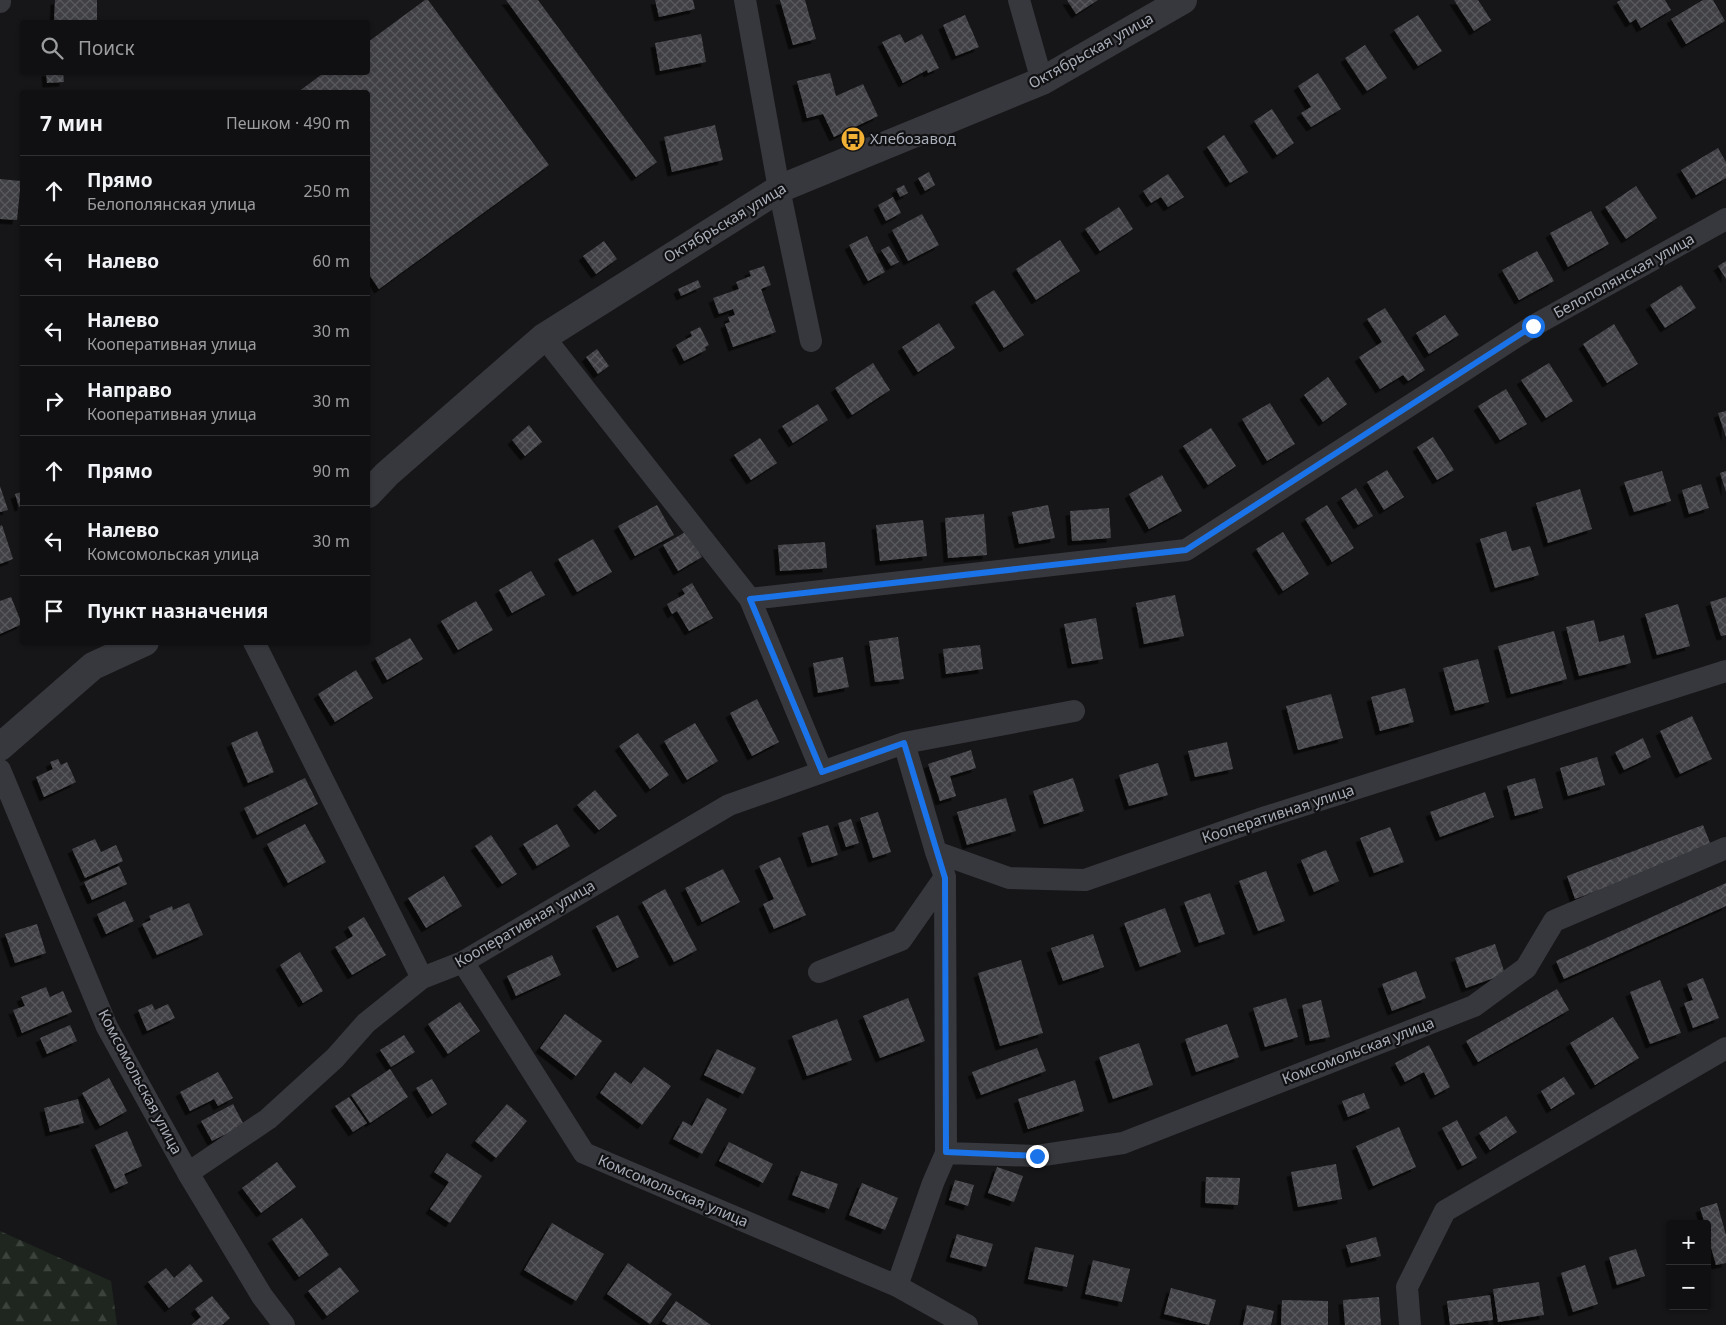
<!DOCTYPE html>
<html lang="ru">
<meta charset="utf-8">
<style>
:root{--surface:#101012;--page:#19191b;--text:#f1f3f6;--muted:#9c9d9f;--line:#303032}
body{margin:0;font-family:"Noto Sans",sans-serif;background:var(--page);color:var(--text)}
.controls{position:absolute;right:15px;bottom:15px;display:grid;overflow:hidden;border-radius:5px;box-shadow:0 1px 4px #0004}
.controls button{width:45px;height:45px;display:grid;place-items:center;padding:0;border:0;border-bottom:1px solid var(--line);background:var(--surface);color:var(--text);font:25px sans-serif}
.stop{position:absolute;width:15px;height:15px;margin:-11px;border:4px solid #1a73e8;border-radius:50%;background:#fff}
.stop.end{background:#1a73e8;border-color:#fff;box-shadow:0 1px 5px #0008}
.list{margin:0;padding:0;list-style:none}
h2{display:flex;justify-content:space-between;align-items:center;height:65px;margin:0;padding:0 20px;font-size:21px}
h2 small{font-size:16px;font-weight:400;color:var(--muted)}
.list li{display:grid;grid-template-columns:32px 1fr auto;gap:15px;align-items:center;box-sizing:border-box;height:70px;padding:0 20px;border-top:1px solid var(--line)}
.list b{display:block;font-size:19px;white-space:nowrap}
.list p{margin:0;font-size:16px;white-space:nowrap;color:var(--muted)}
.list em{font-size:16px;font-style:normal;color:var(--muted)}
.icon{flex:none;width:28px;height:28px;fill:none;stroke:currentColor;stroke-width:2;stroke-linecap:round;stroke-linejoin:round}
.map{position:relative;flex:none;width:1726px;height:1325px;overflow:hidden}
.search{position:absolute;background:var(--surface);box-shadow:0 1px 4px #0004;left:20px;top:20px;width:350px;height:55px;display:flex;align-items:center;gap:12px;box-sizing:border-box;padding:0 18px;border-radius:5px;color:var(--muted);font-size:19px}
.panel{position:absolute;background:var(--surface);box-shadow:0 1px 4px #0004;left:20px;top:90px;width:350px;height:555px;border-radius:5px}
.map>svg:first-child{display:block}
</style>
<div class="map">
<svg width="1726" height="1325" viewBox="0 0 1726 1325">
<defs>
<pattern id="forest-firs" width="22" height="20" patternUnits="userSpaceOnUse" patternTransform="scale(1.25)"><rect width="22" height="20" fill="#1e261f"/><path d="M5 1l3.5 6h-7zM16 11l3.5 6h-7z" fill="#3c433d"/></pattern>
<pattern id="building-cross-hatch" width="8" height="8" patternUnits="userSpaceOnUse" patternTransform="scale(1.25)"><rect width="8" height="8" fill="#404145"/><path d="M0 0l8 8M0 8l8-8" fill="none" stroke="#595a5e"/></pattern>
<filter id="shadow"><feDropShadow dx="-4.5" dy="4.5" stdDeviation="0" flood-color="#0009"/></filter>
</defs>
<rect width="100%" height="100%" fill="#161618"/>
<!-- forest -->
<path fill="url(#forest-firs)" d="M0,1231L111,1281L117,1325H0Z"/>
<!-- building -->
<path fill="url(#building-cross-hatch)" filter="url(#shadow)" d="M55,0H97V22H54Z
M425,0H428L549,165L379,289L368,273V92H298L325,72H368V42Z
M506,0H538L657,162L636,177Z
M655,0H693L695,9L659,17Z
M780,0H805L816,39L793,45Z
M1067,0H1098L1076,14Z
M1454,0H1478L1491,20L1474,31Z
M1621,0H1665L1671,10L1641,28L1636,19L1630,23L1617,2Z
M1703,0H1713L1725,21L1686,44L1671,19Z
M965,15L979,47L956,56L943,25Z
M1418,15L1442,51L1418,66L1394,30Z
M701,34L706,62L660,71L655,43Z
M900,34L905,43L922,34L939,68L928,73L927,70L903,83L882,42Z
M1365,45L1387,78L1367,91L1345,58Z
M46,72H63L64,82L47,83Z
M830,73L836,96L863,84L878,116L834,137L823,114L807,118L797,81Z
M1318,73L1341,109L1311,127L1301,113L1311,107L1298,86Z
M1272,109L1294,143L1277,155L1254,121Z
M715,125L723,160L672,172L664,137Z
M1224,135L1248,172L1230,183L1207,147Z
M1718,148L1726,162V178L1696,195L1681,170Z
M929,172L935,185L925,191L918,178Z
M1168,174L1184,197L1168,207L1161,197L1151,203L1143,191Z
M0,179L21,181L17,220L0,219Z
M904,185L908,193L900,197L896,189Z
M1636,186L1657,218L1626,239L1605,207Z
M893,197L901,213L886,221L878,205Z
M1119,207L1133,229L1100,251L1085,229Z
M1591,211L1609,244L1568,267L1550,233Z
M922,214L939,245L908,261L892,230Z
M867,236L885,272L868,281L849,245Z
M1060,240L1080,271L1036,300L1016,269Z
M604,241L617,259L596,274L583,256Z
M889,246L899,262L891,266L881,250Z
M1537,251L1554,281L1519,300L1502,270Z
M1726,261V279L1718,266Z
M764,266L771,285L761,289L776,332L733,347L725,324L730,322L728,317L735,315L733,309L719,314L713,298L739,289L736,282L751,276L749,271Z
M698,280L701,287L681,296L678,289Z
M1681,285L1696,308L1665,328L1650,305Z
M994,290L1024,335L1004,348L975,302Z
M1385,308L1425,370L1408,381L1403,375L1380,389L1359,357L1382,342L1367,319Z
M1445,315L1459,335L1429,354L1416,333Z
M939,323L955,348L918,372L902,347Z
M1614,324L1638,364L1607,383L1583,344Z
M700,327L709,345L705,347L706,350L684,361L676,345L692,336L690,332Z
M597,349L609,366L598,374L586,357Z
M873,363L890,390L852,415L835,388Z
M1549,363L1573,401L1546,418L1521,380Z
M1328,377L1347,404L1323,422L1304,395Z
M1506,389L1527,424L1500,440L1478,406Z
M1270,403L1295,444L1267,461L1242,419Z
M818,404L828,420L793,443L782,426Z
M1726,411V437L1718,413Z
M529,425L542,442L525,456L512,440Z
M1211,428L1236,466L1208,485L1183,446Z
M1433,437L1454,470L1437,480L1417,447Z
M760,438L777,463L751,480L734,455Z
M1387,470L1404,497L1384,510L1367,482Z
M1662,471L1671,501L1634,512L1624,482Z
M1726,471V492L1720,473Z
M1162,475L1182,511L1149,529L1129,494Z
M1701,484L1709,508L1689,514L1682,490Z
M0,486L8,510L0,512Z
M1356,488L1373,516L1358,525L1341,498Z
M1580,489L1592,529L1548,543L1536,503Z
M22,492V506L19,507L15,494Z
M657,505L674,535L635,556L618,526Z
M1048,505L1055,538L1019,544L1012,512Z
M1327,505L1354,548L1332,562L1305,519Z
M1109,508L1111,538L1072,541L1070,511Z
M984,514L987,555L948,558L945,518Z
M923,520L927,556L880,561L876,525Z
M2,525L13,559L0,564V526Z
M687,531L702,557L678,571L663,545Z
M1506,531L1512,551L1530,546L1539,575L1495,588L1480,539Z
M1283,532L1309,574L1283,591L1256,549Z
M593,539L612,572L577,592L558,559Z
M825,542L827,568L780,571L778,545Z
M531,571L545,595L512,613L499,590Z
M692,583L713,618L689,631L677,611L672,614L667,604L685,594L682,589Z
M1175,595L1184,636L1144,644L1136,603Z
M11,597L22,624L0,634V601Z
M1726,597V635L1721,636L1710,602Z
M476,601L493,630L458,650L441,621Z
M1678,604L1690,646L1657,655L1645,614Z
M1096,618L1103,659L1072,664L1064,624Z
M1594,620L1599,642L1624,635L1631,663L1579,676L1566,627Z
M1554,631L1567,679L1511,694L1498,646Z
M898,637L904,679L875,682L869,641Z
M410,638L423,659L387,680L375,658Z
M980,645L983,669L946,674L943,649Z
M843,657L849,687L818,693L813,663Z
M1478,659L1489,702L1455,711L1443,668Z
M356,670L373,698L335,722L318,694Z
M1405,688L1414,722L1380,731L1371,697Z
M1331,694L1343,738L1298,750L1286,706Z
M757,699L779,742L752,756L730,713Z
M1692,716L1712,759L1680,774L1660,731Z
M695,723L718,761L687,780L664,741Z
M257,731L274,772L248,783L231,743Z
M638,733L669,775L650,789L619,746Z
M1643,738L1651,757L1624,770L1615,752Z
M1227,742L1233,769L1195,777L1188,751Z
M971,750L976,768L950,776L956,796L940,801L928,764Z
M1597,757L1605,785L1568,796L1560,768Z
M58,759L61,765L67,762L76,782L44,797L36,777L53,769L50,762Z
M1158,763L1168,795L1129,806L1119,775Z
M305,778L318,804L257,835L244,808Z
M1073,778L1084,811L1044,824L1033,791Z
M1535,778L1543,808L1515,816L1507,786Z
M595,790L617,816L599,830L577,805Z
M1485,792L1494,817L1440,837L1430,812Z
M1006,798L1016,831L967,845L957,812Z
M878,812L891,852L873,858L860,818Z
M851,819L859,843L846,847L838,823Z
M305,824L326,862L288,883L267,844Z
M557,824L570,846L537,866L523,844Z
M828,825L838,855L812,863L802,833Z
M1703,825L1712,848L1575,899L1567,876Z
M1390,827L1404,862L1374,873L1360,838Z
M491,835L517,874L502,884L475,846Z
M95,839L101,852L116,845L123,861L85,878L72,849Z
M1326,850L1339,881L1314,892L1301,860Z
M780,857L806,915L774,929L763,904L774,899L759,866Z
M119,866L127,884L92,900L84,882Z
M723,869L740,902L702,922L685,888Z
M1266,871L1285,921L1258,931L1239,881Z
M444,876L462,906L426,928L408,898Z
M1726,883V906L1564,979L1556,961Z
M665,889L697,950L674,962L642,902Z
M1210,893L1225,934L1199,943L1184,902Z
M125,901L134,921L106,934L97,914Z
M189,903L203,935L157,955L142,924L151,920L149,916L172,906L173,910Z
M1165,908L1181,952L1140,967L1124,923Z
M618,915L639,957L617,968L596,926Z
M364,917L386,955L352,975L335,947L353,936L348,927Z
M37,924L46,953L15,963L5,934Z
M1093,934L1104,967L1063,981L1051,948Z
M1495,944L1505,974L1466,988L1455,958Z
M300,952L323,991L303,1003L280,965Z
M552,955L561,975L516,996L507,976Z
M1021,960L1043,1033L1000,1046L978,973Z
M1416,971L1426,998L1392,1011L1382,984Z
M1703,978L1719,1018L1693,1028L1684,1003L1693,1000L1687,984Z
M1660,980L1681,1033L1650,1044L1630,992Z
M46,987L50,997L63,991L72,1012L22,1033L13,1010L25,1006L21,997Z
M1557,989L1569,1010L1478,1062L1466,1041Z
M908,998L925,1041L880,1058L863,1016Z
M1286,998L1298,1037L1265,1047L1253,1008Z
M1321,1000L1330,1037L1310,1041L1302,1005Z
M460,1002L480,1031L448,1054L428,1024Z
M152,1004L155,1010L168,1004L175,1018L147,1031L138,1010Z
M565,1014L602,1041L576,1076L540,1048Z
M1613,1017L1639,1058L1595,1085L1570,1043Z
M837,1019L852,1060L807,1076L792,1036Z
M1227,1024L1239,1057L1196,1072L1185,1039Z
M70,1025L77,1041L47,1054L40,1038Z
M404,1035L415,1052L391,1067L380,1050Z
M1139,1043L1153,1085L1113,1099L1099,1057Z
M1429,1045L1450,1087L1435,1095L1424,1072L1405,1082L1395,1063Z
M1037,1048L1046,1071L981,1095L972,1072Z
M717,1049L756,1068L743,1094L704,1075Z
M644,1067L671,1086L642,1125L600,1093L615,1072L631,1084Z
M390,1069L408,1097L370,1123L351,1095Z
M218,1072L233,1098L218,1106L214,1099L190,1111L180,1092Z
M1564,1077L1575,1094L1551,1109L1541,1091Z
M109,1078L127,1111L100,1126L82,1093Z
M432,1079L447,1104L432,1114L416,1088Z
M1075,1080L1084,1111L1028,1129L1018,1099Z
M1364,1093L1370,1108L1348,1117L1342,1101Z
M349,1097L367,1123L353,1132L335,1106Z
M707,1098L727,1109L702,1154L673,1139L683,1121L692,1126Z
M78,1099L84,1123L50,1132L44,1108Z
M233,1104L244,1125L212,1141L201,1121Z
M507,1104L527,1121L496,1158L475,1141Z
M1506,1116L1517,1132L1490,1150L1479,1133Z
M1457,1120L1477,1158L1462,1166L1442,1128Z
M1399,1127L1416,1167L1373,1186L1356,1146Z
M127,1131L142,1166L124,1174L128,1183L115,1189L95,1145Z
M729,1142L773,1164L763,1183L719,1161Z
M447,1153L482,1176L450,1223L430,1209L449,1182L434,1172Z
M277,1162L296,1187L261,1213L242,1188Z
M1336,1164L1342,1199L1298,1207L1291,1172Z
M997,1167L1023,1176L1014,1202L988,1193Z
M801,1171L838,1184L829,1209L792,1195Z
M1206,1177L1240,1178L1238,1205L1205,1203Z
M955,1180L974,1185L968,1206L949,1200Z
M862,1183L898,1198L885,1230L849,1215Z
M1717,1203L1726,1235V1263L1716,1265L1707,1233V1224H1705L1700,1208Z
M302,1218L329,1255L299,1277L272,1239Z
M552,1223L604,1254L576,1301L524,1270Z
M957,1234L993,1244L986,1267L950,1257Z
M1376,1237L1381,1256L1351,1263L1346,1245Z
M1035,1247L1074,1255L1067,1287L1028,1279Z
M1636,1249L1645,1276L1617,1285L1609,1257Z
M1093,1260L1130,1269L1122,1302L1085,1294Z
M628,1263L672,1294L650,1324L607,1294Z
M190,1264L203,1281L169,1308L148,1282L166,1268L174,1278Z
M1585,1265L1598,1304L1573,1312L1561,1273Z
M340,1267L359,1291L327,1316L308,1291Z
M1539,1282L1544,1315L1498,1322L1493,1289Z
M1171,1288L1216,1300L1209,1325L1164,1314Z
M1490,1295L1493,1320L1450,1325L1447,1301Z
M212,1296L230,1318L222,1325H191L201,1317L195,1309Z
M1379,1297L1381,1325H1345L1343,1300Z
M1282,1300L1328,1301V1325H1281Z
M676,1301L711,1325H668L662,1321Z
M1247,1305L1274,1311L1271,1325H1243Z"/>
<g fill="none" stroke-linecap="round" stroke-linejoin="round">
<!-- minor -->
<path stroke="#37383d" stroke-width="22" d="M745,0L779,189L811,341
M1019,0L1042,81
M0,2V0
M544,337L750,599L822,772
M750,599L1186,550L1533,326L1726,219
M254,642L422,978
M904,743L936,852L1009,878L1085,880L1266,817L1726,671
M0,770L107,1027L188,1173L262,1296L284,1325
M463,962L584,1153L897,1286L967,1325
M819,972L901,940L945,877
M946,1153L1037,1156L1123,1143L1474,1006L1526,968L1554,921L1726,848
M188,1173L268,1119L335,1058L366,1023L422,978L463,962L729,805L904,743L1074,711
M897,1286L933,1183L946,1153L945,877L936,852
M1410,1325L1407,1287L1445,1211L1726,1048"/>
<!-- tertiary -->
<path stroke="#37383d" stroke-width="28" d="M368,494L387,474L544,337L779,189L1042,81L1183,0
M0,747L93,666L145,642"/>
</g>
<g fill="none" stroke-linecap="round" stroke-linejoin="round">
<!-- route -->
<path stroke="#1a73e8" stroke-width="6" d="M1037,1156L946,1152L945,878L904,743L822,772L750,599L1186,550L1533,326"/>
</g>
<!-- icons -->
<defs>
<symbol id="bus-disc" viewBox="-11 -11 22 22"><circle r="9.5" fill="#f2b134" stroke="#111113"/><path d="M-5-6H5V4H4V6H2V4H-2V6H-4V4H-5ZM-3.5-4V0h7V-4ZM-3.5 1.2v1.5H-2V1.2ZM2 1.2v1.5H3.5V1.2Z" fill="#111"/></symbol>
</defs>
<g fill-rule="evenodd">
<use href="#bus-disc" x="839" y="125" width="28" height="28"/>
</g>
<g text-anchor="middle" stroke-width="4.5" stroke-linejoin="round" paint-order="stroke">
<!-- street labels -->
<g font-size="15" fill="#a8adb8" stroke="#111113">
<text transform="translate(1091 51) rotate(-29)" y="5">Октябрьская улица</text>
<text transform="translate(725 223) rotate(-31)" y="5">Октябрьская улица</text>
<text transform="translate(1624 276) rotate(-29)" y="5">Белополянская улица</text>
<text transform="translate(1278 814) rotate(-18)" y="5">Кооперативная улица</text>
<text transform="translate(525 924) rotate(-30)" y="5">Кооперативная улица</text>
<text transform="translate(1358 1051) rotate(-21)" y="5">Комсомольская улица</text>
<text transform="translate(140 1082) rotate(62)" y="5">Комсомольская улица</text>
<text transform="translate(673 1191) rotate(23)" y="5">Комсомольская улица</text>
</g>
<!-- poi labels -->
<g font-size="15" fill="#a8adb8" stroke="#111113" text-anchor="start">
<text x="870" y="144">Хлебозавод</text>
</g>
</g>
</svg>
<div class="controls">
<button>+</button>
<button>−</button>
</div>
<div class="stop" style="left:1533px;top:326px"></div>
<div class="stop end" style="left:1037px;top:1156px"></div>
<div class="search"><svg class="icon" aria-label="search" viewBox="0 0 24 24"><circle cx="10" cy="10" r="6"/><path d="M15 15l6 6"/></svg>Поиск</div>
<section class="panel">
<h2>7 мин<small>Пешком · 490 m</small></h2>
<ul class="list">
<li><svg class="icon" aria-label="ahead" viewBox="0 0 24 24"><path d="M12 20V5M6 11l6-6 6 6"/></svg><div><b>Прямо</b><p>Белополянская улица</p></div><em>250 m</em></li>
<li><svg class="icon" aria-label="left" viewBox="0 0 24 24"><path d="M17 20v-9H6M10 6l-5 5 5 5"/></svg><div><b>Налево</b></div><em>60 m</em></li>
<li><svg class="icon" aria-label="left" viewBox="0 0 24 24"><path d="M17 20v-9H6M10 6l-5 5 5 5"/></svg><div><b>Налево</b><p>Кооперативная улица</p></div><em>30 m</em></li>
<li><svg class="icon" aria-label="right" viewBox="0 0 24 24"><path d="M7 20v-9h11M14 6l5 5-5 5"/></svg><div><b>Направо</b><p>Кооперативная улица</p></div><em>30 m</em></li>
<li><svg class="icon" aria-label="ahead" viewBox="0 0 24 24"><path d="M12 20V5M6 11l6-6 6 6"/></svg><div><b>Прямо</b></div><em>90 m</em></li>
<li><svg class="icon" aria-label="left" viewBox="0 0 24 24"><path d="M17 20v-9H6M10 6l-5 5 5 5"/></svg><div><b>Налево</b><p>Комсомольская улица</p></div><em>30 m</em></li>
<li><svg class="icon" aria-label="arrive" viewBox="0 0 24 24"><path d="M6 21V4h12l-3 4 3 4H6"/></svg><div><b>Пункт назначения</b></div></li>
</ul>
</section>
</div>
